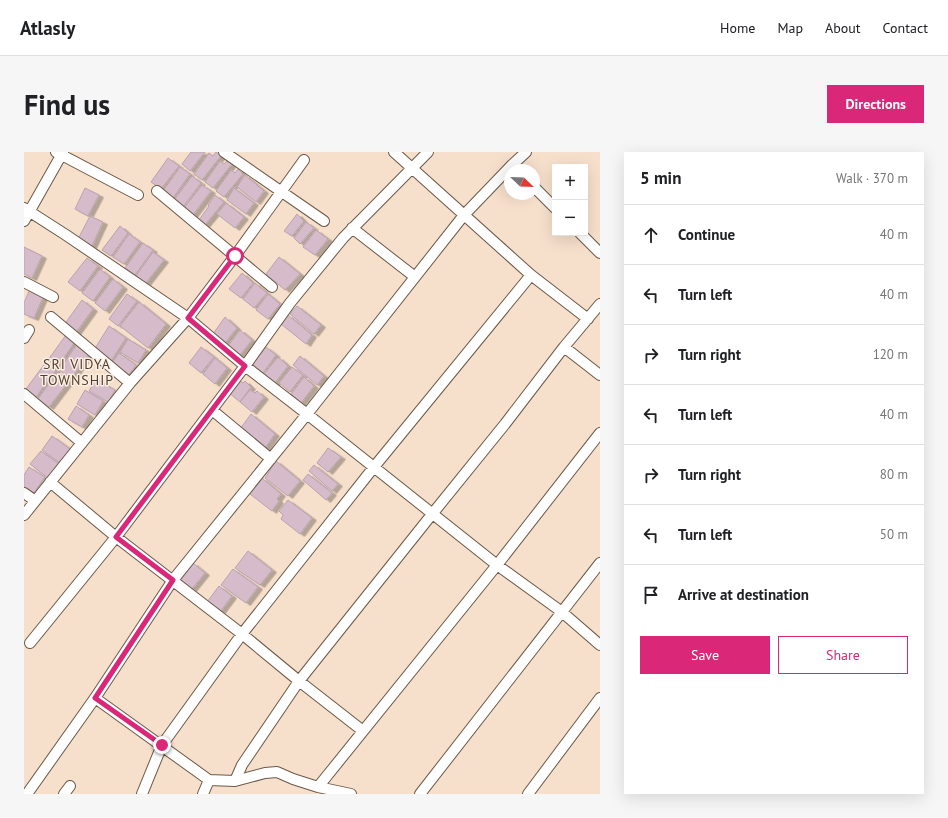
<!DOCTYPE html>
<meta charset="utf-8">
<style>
:root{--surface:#fff;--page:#f6f6f6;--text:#202124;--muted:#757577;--line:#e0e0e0;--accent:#db2777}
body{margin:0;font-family:"PT Sans",sans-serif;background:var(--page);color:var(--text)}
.controls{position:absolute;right:12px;top:12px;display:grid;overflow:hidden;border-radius:0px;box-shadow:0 4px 16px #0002}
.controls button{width:36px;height:36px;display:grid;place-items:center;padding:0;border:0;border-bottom:1px solid var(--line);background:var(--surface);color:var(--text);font:20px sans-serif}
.compass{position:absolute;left:480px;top:12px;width:36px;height:36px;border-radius:50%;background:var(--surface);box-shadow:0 4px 16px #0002;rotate:113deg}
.stop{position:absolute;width:12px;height:12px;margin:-9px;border:3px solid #db2777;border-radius:50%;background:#fff}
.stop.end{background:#db2777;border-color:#fff;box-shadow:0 1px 4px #0008}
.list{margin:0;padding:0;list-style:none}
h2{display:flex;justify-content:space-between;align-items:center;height:52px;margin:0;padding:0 16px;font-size:17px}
h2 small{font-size:13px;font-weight:400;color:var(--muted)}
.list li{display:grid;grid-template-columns:26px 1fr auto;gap:12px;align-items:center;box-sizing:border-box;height:60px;padding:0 16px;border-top:1px solid var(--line)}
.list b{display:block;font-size:15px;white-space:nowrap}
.list em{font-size:13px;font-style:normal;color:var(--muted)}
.actions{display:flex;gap:8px;padding:12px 16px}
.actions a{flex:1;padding:9px 0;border:1px solid var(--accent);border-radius:0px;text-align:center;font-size:14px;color:var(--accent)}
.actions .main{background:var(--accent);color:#fff}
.icon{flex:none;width:22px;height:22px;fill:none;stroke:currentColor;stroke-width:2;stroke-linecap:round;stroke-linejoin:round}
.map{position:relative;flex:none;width:576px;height:642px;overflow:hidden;border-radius:0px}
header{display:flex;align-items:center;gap:24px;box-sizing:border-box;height:56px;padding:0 20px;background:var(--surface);border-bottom:1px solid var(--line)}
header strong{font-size:19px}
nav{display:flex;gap:22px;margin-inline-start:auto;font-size:14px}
.intro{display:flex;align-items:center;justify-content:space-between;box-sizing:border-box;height:96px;padding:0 24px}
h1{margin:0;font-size:28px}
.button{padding:10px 18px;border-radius:0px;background:var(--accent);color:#fff;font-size:14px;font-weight:700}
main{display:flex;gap:24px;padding:0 24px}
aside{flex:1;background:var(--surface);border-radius:0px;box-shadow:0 4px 16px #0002}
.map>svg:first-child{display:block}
</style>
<header>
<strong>Atlasly</strong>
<nav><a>Home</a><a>Map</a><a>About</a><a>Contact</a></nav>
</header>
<div class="intro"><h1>Find us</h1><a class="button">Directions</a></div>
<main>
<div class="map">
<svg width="576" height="642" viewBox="0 0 576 642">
<defs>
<filter id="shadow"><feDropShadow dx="4.5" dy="2.5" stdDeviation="0" flood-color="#0004"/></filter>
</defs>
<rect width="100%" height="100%" fill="#f6dfcb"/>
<!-- building -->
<path fill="#d6bccb" stroke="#baa1b0" filter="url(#shadow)" d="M167,0H181L166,19L158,12Z
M192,0L197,4L178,28L170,22L185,1L189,4Z
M144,6L155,14L137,37L127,30Z
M196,9L200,12L203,9L208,12L189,36L181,30Z
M156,15L166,22L149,46L139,39Z
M214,17L219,22L200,45L192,39L207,18L211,21Z
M221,23L240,39L232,50L213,35Z
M168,24L177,31L159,55L150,48Z
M178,33L187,39L169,63L160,56Z
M61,36L75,43L64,64L51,57Z
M210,36L230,51L222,62L203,48Z
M191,43L200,50L181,73L175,68L185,54L184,53Z
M202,51L220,65L211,76L193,62Z
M273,62L280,69L268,84L260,79Z
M66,64L79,70L68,94L54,87Z
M282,70L290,76L276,92L270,86Z
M96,74L104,81L87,104L78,98Z
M292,78L304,87L291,103L279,95Z
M105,82L116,90L100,112L89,105Z
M119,91L129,98L111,123L101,116Z
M0,95L18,104L8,126L0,122Z
M129,100L140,108L122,131L112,124Z
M255,105L276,122L261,138L242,122Z
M63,106L74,114L56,139L44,130Z
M76,117L86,125L69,149L58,141Z
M218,121L229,131L217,146L205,137Z
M89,127L99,135L81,159L71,151Z
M231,131L243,141L230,156L219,147Z
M6,137L20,143L10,166L0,162V151Z
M103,142L113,149L94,174L85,167Z
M244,142L256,152L244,167L232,158Z
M58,148L69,157L51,182L40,173Z
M115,150L142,172L124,196L96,174Z
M273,154L297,173L290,182L266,162Z
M264,163L288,183L282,192L257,172Z
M201,165L213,176L201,191L189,182Z
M85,174L102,186L87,209L70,198Z
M216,178L228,188L216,203L204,194Z
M42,183L51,190L33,215L24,208Z
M104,187L122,198L114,211L96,200Z
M54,191L66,200L47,227L35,218Z
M177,195L190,205L177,221L165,211Z
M242,195L252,203L239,221L228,212Z
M95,201L112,213L103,225L86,214Z
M276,204L300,224L293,233L269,213Z
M254,205L264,214L251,231L240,222Z
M191,206L203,216L191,232L179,222Z
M22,210L32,218L12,245L2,237Z
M268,215L279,223L266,240L255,231Z
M33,220L45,229L25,255L14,247Z
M280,225L290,234L277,251L267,242Z
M72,227L91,238L84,250L65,239Z
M214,228L219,231L221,229L227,235L216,250L204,240Z
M61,238L79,249L71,263L53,252Z
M226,238L231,241L233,239L240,245L228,260L216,250Z
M52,254L65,263L58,275L44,267Z
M227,262L251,282L241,296L216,277Z
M28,284L46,297L36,311L18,298Z
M304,296L317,305L304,320L293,311Z
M17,299L35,312L24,326L6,312Z
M252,309L276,329L264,344L241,326Z
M290,313L314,332L308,339L285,319Z
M5,315L21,325L9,342L0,335V323Z
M284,322L308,341L302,348L279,328Z
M238,326L257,342L253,347L255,349L248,359L226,342Z
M264,348L288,366L276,382L257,367L259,363L255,359Z
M224,399L248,418L236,433L211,416Z
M169,411L181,421L168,437L157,428Z
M209,417L234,435L222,451L197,433Z
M195,434L208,444L196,460L183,450Z"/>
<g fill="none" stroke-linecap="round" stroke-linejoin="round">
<defs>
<path id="minor" d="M32,0L114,43
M200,0L300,69
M370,0L507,123L564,167
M492,17L488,13L502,0
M510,35L531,56
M133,39L248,135
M0,56L42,83L164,166L221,214L283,262L473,413L538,460L576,493
M0,69L39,0
M328,76L391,125
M556,81L576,101
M0,130L29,145
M27,165L106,231
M0,186L5,178
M540,195L576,223
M0,242L58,291
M188,258L247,307
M26,330L92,385L218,482L275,529L339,579
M0,341L10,348
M0,363L106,231L164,166L211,104L280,8
M6,491L92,385L221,214L266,151L319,86L404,0
M71,546L185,628L211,629L241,621L253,620L269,627L294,635L327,642
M211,629L218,613L275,529L409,361L481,272L540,195L576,152
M294,635L473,413L576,281
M3,642L71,546L149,428L283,262L440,63L488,13
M40,642L46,634
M118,642L138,593L218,482L350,315L507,123
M179,642L185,628
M396,642L576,411
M504,642L576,546"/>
</defs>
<!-- minor casing -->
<use href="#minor" stroke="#6b5847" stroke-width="12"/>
<!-- minor -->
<use href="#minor" stroke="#fff" stroke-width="10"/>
</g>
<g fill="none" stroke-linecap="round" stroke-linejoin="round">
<!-- route -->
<path stroke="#db2777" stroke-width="5" d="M138,593L71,546L149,428L92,385L221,214L164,166L211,104"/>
</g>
<g text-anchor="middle" stroke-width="3" stroke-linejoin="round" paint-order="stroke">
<!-- neighbourhood labels -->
<g font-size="14" letter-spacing="1" fill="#4f3d2d" stroke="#fceee2">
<text x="53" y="217">SRI VIDYA<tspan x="53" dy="16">TOWNSHIP</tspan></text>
</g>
</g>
</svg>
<div class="controls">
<button>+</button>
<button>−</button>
</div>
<svg class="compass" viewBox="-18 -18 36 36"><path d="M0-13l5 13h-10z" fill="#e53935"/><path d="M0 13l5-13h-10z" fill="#757577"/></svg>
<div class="stop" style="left:211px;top:104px"></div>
<div class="stop end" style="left:138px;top:593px"></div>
</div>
<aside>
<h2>5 min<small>Walk · 370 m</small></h2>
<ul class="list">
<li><svg class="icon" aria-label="ahead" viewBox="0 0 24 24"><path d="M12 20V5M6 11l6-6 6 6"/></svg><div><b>Continue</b></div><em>40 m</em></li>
<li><svg class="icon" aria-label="left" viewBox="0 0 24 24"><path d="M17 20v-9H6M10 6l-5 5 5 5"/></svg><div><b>Turn left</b></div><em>40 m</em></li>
<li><svg class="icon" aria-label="right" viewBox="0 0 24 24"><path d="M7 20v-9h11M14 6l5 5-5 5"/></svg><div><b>Turn right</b></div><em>120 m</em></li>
<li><svg class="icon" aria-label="left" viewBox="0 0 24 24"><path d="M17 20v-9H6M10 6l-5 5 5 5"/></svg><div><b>Turn left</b></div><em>40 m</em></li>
<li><svg class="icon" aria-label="right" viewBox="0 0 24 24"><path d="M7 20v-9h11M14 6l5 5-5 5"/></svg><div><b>Turn right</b></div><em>80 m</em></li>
<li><svg class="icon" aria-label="left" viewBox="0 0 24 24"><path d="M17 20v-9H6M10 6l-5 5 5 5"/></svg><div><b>Turn left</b></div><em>50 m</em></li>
<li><svg class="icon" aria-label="arrive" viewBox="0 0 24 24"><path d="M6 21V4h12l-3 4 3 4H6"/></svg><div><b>Arrive at destination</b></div></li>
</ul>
<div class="actions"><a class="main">Save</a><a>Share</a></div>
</aside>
</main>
